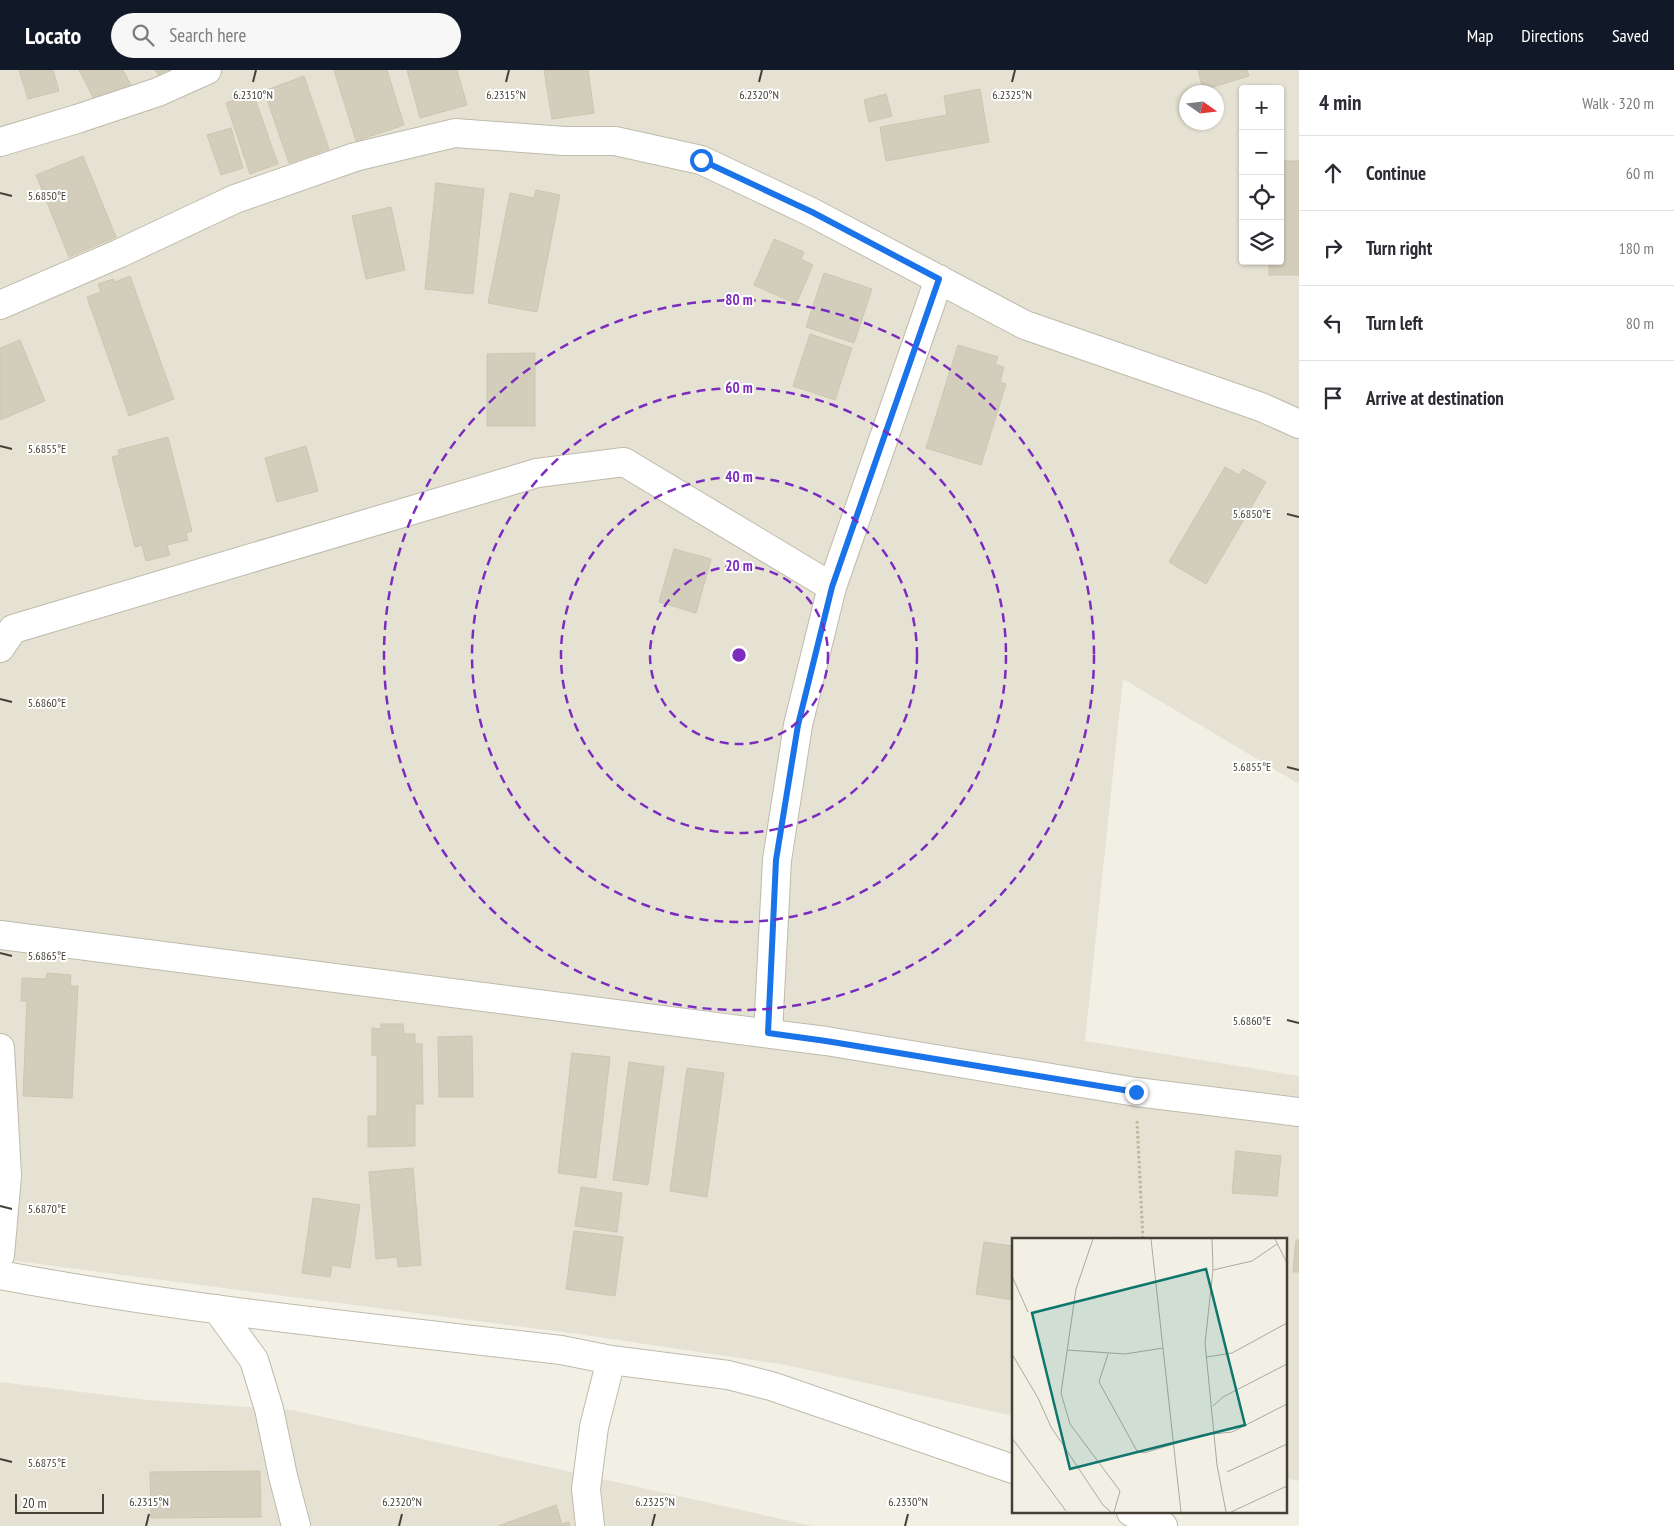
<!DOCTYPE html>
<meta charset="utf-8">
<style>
:root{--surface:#fff;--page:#f7f7f7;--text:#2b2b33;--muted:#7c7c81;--line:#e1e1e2;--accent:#111827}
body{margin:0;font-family:"PT Sans Narrow",sans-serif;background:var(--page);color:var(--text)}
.controls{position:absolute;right:15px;top:15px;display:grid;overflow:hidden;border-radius:5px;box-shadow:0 1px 4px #0004}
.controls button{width:45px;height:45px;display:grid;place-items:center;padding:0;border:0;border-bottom:1px solid var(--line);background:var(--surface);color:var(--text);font:25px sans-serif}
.compass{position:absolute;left:1179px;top:15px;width:45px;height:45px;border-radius:50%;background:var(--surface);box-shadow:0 1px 4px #0004;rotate:104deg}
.scale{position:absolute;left:15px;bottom:12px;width:89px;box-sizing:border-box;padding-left:5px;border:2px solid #444035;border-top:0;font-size:14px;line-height:18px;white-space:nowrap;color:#444035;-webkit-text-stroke:4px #fff;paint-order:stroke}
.stop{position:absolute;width:15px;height:15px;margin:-11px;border:4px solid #1a73e8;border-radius:50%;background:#fff}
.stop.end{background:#1a73e8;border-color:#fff;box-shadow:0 1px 5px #0008}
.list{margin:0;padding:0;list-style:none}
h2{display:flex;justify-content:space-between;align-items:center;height:65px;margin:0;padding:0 20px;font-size:21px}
h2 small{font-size:16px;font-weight:400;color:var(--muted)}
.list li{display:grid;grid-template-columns:32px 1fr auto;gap:15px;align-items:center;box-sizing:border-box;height:75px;padding:0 20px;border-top:1px solid var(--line)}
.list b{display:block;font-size:19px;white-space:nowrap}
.list em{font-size:16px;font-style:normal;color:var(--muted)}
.icon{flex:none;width:28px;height:28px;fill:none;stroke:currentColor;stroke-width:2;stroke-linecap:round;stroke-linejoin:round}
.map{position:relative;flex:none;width:1299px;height:1456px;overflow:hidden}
header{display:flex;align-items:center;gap:30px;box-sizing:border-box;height:70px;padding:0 25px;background:var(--accent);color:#fff}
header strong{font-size:24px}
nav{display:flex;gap:28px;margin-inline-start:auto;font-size:18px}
.search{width:350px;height:45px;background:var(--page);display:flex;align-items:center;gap:12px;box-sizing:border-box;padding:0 18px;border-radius:28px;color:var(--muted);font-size:19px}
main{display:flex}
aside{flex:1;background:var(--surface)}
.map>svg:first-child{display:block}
</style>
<header>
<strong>Locato</strong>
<div class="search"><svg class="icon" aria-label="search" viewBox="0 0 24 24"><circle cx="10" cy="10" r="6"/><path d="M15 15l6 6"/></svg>Search here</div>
<nav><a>Map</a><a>Directions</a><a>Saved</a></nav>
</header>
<main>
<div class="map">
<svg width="1299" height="1456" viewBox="0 0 1299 1456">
<rect width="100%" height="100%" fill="#f2f0e5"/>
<!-- residential -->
<path fill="#e5e2d4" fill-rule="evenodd" d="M0,0H1299V714L1123,609L1085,971L1299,1006V1411L1285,1408V1170H1013V1346L786,1295L578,1264L0,1189ZM1243,19H1280V191H1243ZM1186,22H1216V52H1186Z
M0,1312L147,1330L292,1340L813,1456H0Z"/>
<!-- building -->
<path fill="#d3cdbb" stroke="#cdc6af" d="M19,0H53L59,21L28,29Z
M79,0H123L131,15L96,33Z
M155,0H186L164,14Z
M334,0H387L404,55L356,71Z
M407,0H457L467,35L420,48Z
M544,0H588L594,43L552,49Z
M1198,0H1247L1249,6L1203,20Z
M304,6L329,79L289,93L264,21Z
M980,19L989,72L886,91L880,57L947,45L944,26Z
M253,23L278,94L250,104L226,33Z
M886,24L892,46L869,52L864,30Z
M231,58L243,98L221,105L207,65Z
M83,86L116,167L69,187L36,105Z
M1280,91H1299V205H1269V191H1280Z
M436,113L484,119L473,224L425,219Z
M536,120L560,125L537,242L488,233L510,123L534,128Z
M391,137L405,200L366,209L352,146Z
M774,169L804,182L801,189L813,195L796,234L754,215Z
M824,203L872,219L854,273L806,257Z
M130,206L174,329L129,346L87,227L101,222L98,214L113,209L115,212Z
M810,264L852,278L835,330L793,316Z
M20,270L45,331L0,350V278Z
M958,275L998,287L995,294L1004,297L1000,312L1006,314L981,395L926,378Z
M535,283V356H487V284Z
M168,367L192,461L186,463L188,470L167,475L170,485L146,491L142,475L135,477L112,387L119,385L118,380Z
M306,376L318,421L277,432L265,388Z
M1225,397L1239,405L1243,399L1266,412L1206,514L1169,492Z
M674,479L711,489L696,543L659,532Z
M47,903L71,905L70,916H78L72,1028L23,1026L27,931H21L22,908L46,909Z
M381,954H403L404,964H415V974H422L423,1034H415V1076L368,1077V1046H377V985L372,986V958L381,959Z
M472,966L473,1027H439L438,967Z
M572,983L610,987L596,1108L558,1103Z
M629,992L664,997L648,1115L613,1110Z
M687,998L724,1003L707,1127L670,1121Z
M1236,1081L1281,1086L1277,1126L1232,1123Z
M413,1098L421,1195L398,1197L397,1187L376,1189L369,1102Z
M581,1117L622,1123L617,1162L575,1156Z
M313,1128L360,1135L350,1198L332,1195L330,1207L302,1203Z
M574,1161L623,1167L615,1226L566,1219Z
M1296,1170H1299V1202H1293Z
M984,1172L1013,1176V1230L976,1224Z
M260,1401L261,1447L151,1448L150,1402Z
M556,1435L562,1454L569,1452L570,1456H498Z"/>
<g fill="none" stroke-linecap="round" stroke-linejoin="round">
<defs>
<path id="minor" d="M0,72L77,49L158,22L207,0
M0,235L118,184L235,129L355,87L455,63L564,71H615L701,90L811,142L1025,255L1261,337L1299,354
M0,578L13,559L537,403L624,392L832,517
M0,865L826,971L1136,1022L1299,1042
M768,963L777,790L798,655L832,517L939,209
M0,978L7,1106L0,1185
M0,1205C185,1240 373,1258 561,1280L611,1290L728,1305L771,1316L1013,1399
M217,1239L254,1290L269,1339L283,1406L296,1456
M1131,1442L1163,1456
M590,1456L586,1419L594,1357L611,1290"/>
</defs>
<!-- minor casing -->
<use href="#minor" stroke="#bfbbab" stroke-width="30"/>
<!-- path -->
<path stroke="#bdb69a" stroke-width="3" stroke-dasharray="2.5 2.5" stroke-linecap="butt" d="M1137,1051L1143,1170
M1112,1170L1113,1168L1130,1170"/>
<!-- minor -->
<use href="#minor" stroke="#fff" stroke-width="28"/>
</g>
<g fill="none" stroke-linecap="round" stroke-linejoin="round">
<!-- route -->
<path stroke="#1a73e8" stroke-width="6" d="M701,90L812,142L939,209L832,517L798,655L776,790L768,963L826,971L1136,1022"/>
</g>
<!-- ticks -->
<path fill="none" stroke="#444035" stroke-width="2" d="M253,12L256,0M506,12L509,0M759,12L762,0M1012,12L1015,0M0,123L12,126M0,376L12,379M1287,444L1299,447M0,629L12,632M1287,697L1299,700M0,883L12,886M1287,950L1299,953M0,1136L12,1139M0,1389L12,1392M146,1456L149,1444M399,1456L402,1444M652,1456L655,1444M905,1456L908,1444"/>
<!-- distance rings -->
<g fill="none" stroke="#7b2cbf" stroke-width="2.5" stroke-dasharray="9 6">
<circle cx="739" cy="585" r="89"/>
<circle cx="739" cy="585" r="178"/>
<circle cx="739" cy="585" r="267"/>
<circle cx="739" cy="585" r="355"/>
</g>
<!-- overview -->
<g transform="translate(1012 1168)">
<rect width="275" height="275" fill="#f2f0e5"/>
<path fill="none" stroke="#acaa9f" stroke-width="1" d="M81,1L64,51L49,155L58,186L108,253L102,274M139,1L169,274M200,1L201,32L193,105L205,227L214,274M263,1L275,25M201,32L240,23L265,6M0,38L16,74M55,112L113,116L151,110M0,116L26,160L39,189L91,267L99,274M96,116L87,144L125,213L132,215L191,197L220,194L275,166M195,119L220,115L275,85M201,168L211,159L275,126M0,200L54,273M215,234L275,206M219,274L275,248"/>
<path fill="#0f766e" fill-opacity="0.15" stroke="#0f766e" stroke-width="2.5" d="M194,31L233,187L58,231L20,75Z"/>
<rect width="275" height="275" fill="none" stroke="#444035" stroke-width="2.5"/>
</g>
<g font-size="12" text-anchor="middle" fill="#444035" stroke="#fff" stroke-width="4" stroke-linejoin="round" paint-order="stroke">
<text x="253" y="29">6.2310°N</text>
<text x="506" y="29">6.2315°N</text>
<text x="759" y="29">6.2320°N</text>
<text x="1012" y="29">6.2325°N</text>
<text x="47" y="130">5.6850°E</text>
<text x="47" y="383">5.6855°E</text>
<text x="1252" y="448">5.6850°E</text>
<text x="47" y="637">5.6860°E</text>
<text x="1252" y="701">5.6855°E</text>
<text x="47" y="890">5.6865°E</text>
<text x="1252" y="955">5.6860°E</text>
<text x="47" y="1143">5.6870°E</text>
<text x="47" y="1397">5.6875°E</text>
<text x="149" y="1436">6.2315°N</text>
<text x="402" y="1436">6.2320°N</text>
<text x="655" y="1436">6.2325°N</text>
<text x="908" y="1436">6.2330°N</text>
</g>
<circle cx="739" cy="585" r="8" fill="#7b2cbf" stroke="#fff" stroke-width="2.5"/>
<g font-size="15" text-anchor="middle" font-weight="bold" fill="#7b2cbf" stroke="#fff" stroke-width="4" stroke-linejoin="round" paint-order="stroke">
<text x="739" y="235">80 m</text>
<text x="739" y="323">60 m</text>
<text x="739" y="412">40 m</text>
<text x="739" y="501">20 m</text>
</g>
</svg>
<div class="controls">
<button>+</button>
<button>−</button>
<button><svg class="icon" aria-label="locate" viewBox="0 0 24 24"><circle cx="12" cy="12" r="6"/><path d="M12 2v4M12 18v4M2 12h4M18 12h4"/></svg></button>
<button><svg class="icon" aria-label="layers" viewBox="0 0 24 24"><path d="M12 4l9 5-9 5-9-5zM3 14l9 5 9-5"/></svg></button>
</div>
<svg class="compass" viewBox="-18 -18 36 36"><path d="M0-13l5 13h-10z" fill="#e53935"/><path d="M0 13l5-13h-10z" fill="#7c7c81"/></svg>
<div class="scale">20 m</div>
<div class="stop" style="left:701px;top:90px"></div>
<div class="stop end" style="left:1136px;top:1022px"></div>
</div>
<aside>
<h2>4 min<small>Walk · 320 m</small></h2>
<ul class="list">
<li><svg class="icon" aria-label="ahead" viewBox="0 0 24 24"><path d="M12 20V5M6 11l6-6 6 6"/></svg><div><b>Continue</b></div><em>60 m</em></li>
<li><svg class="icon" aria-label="right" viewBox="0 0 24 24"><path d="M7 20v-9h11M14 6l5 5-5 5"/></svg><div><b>Turn right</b></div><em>180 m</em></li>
<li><svg class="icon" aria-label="left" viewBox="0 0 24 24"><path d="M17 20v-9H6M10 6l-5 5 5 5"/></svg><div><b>Turn left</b></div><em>80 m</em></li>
<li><svg class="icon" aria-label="arrive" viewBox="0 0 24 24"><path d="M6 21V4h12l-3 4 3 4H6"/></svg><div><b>Arrive at destination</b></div></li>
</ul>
</aside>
</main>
